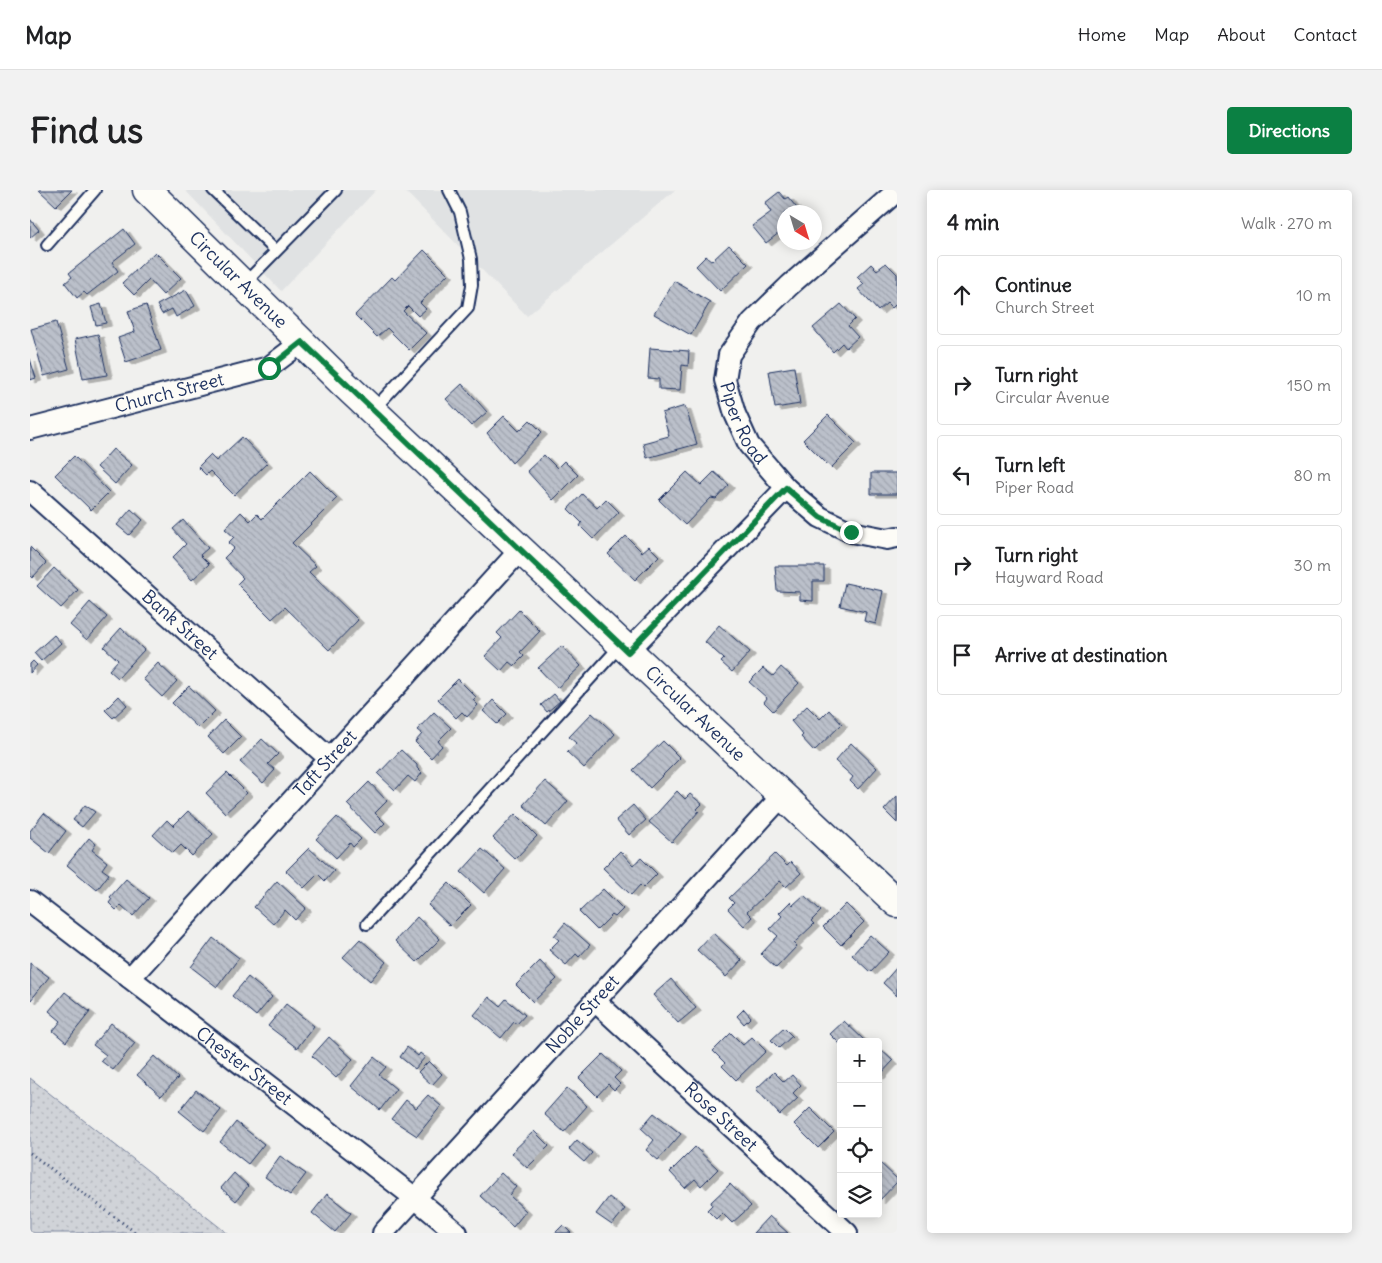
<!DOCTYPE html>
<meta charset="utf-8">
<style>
:root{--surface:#fff;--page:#f2f2f2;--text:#202124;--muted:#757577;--line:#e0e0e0;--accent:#0b8043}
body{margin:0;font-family:Delius,sans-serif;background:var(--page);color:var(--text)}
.controls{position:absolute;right:15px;bottom:15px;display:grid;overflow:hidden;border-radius:5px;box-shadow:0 2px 12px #0003}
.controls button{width:45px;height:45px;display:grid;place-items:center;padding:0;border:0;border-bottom:1px solid var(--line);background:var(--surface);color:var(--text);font:25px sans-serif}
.compass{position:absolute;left:747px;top:15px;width:45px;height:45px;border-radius:50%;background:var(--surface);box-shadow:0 2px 12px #0003;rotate:142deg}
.stop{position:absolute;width:15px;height:15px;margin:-11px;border:4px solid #0b8043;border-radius:50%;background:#fff}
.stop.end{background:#0b8043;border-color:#fff;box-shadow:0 1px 5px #0008}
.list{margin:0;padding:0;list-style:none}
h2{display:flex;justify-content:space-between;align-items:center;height:65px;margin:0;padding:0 20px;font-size:21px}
h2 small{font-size:16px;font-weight:400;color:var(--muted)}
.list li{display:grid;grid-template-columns:32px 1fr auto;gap:15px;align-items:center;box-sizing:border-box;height:80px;margin:0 10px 10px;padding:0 10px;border:1px solid var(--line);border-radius:5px}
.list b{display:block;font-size:19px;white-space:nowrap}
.list p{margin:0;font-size:16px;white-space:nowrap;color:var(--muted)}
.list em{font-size:16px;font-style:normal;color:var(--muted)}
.icon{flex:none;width:28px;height:28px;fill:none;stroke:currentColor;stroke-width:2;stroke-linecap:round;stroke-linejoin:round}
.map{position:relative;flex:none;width:867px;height:1043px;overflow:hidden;border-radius:5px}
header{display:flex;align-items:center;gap:30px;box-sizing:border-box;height:70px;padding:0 25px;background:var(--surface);border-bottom:1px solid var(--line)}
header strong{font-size:24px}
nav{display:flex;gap:28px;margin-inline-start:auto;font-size:18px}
.intro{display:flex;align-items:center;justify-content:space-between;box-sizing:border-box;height:120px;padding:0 30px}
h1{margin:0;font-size:35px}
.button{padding:12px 22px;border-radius:5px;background:var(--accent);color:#fff;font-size:18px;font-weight:700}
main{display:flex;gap:30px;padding:0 30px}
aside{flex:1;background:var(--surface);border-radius:5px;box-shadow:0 2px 12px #0003}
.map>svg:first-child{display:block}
</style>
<header>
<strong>Map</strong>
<nav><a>Home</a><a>Map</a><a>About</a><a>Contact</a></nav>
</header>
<div class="intro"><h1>Find us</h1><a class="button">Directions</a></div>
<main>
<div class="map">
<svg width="867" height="1043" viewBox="0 0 867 1043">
<defs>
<pattern id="grass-dots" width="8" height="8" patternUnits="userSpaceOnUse" patternTransform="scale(1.25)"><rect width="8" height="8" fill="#d0d3d8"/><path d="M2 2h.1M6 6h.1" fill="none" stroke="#b2b5bc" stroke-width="1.8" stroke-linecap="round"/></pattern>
<pattern id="building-back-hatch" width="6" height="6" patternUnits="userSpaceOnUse" patternTransform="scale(1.25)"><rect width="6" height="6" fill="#bbc0ca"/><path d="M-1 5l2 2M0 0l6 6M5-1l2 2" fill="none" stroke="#a0a5b0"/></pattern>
<filter id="shadow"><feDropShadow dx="5.5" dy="3" stdDeviation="0" flood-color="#0004"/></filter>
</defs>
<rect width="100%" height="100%" fill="#f0f0ee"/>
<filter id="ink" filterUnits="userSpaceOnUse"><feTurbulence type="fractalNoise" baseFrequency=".02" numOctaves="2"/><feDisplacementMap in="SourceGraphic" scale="10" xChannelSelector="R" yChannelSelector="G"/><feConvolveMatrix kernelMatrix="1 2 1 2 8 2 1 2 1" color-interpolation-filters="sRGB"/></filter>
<g filter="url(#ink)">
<!-- built -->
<path fill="#e0e2e3" d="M155,0H346L251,101Z
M374,0H645L497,126Z"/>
<!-- grass -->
<path fill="url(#grass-dots)" stroke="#76819b" d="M0,888L197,1043H0Z"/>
<!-- building -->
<path fill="url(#building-back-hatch)" stroke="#1b2f5e" filter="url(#shadow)" d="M9,0H42L26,16Z
M749,2L755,9L758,7L770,22H754V39L736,53L722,36L741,22L735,13Z
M0,29L9,40L0,48Z
M94,39L105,54L82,72L88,81L57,105L54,102L47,108L35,93L42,87L39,83Z
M699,55L718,74L690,101L666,76L676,66L682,71Z
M394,60L418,84L390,113L396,119L388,126L378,116L373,121L396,143L379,160L357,138L347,147L325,125L362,87L365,90Z
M125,62L151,88L133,105L119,90L104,105L92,93Z
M856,73L867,84V113L862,118L857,113L848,121L828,99L834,94L827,87L841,74L847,80Z
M644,91L680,112L661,145L624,124Z
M156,100L165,116L146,127L142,119L132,124L127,115Z
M71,114L76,133L66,135L61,117Z
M811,114L825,129L818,136L828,147L816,158L812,153L803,162L783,138Z
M116,115L131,160L96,172L88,148L105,142L98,121Z
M26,132L39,179L14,186L1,139Z
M68,144L77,185L53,189L45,149Z
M620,158L659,161L658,176L652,175L650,200L629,199V189L618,188Z
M0,169L6,188L0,190Z
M764,177L770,214L745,218L739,181Z
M432,194L457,222L441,236L416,209Z
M655,216L667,254L617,268L613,253L639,246L632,223Z
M798,225L826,253L801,278L773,250Z
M474,226L489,241L500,230L512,242L482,273L457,243Z
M212,247L237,273L204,305L180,281L176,285L168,277L180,265L186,271Z
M83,259L102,275L85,294L67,277Z
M514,265L527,278L534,271L548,285L523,310L497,281Z
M44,266L79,302L61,320L25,285Z
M280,281L307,308L262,353L286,376L279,382L328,430L299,460L255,417L242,429L207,394L213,388L194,368L204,358L198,353L204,347L195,339L211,322L220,331L227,324L232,329Z
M657,282L671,295L684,282L699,295L686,309L681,308L655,335L629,310Z
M841,283H867V304H841Z
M552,304L567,318L576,309L589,322L563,349L550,336L552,333L538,319Z
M101,319L113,330L99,345L87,335Z
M153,330L178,358L170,365L179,374L162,390L142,368L156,354L143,339Z
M596,346L612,362L619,356L629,366L605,390L578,364Z
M0,357L16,373L2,388L0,386Z
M745,376H794V391H783V411L770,410V402L747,401Z
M24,378L48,400L31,418L7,396Z
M815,393L853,401L846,434L834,431L836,422L810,416Z
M60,412L77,427L57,450L40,435Z
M489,420L510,441L490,462L494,466L484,476L479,472L471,481L455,466L472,448L467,443Z
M689,435L720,462L702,482L691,472L694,469L675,452Z
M91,438L114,460L88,488L79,480L88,470L74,457Z
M24,445L31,453L11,471L4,463Z
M532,456L551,476L527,498L508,478Z
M3,471L7,475L0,483V474Z
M128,473L147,491L132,507L113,489Z
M751,477L769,493L743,521L734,512L737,508L719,492L733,478L743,486Z
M428,489L446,507L443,510L448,515L437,527L432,522L426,528L408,509Z
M159,496L185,521L168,538L142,513Z
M524,504L530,511L517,522L511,515Z
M89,506L97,515L83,528L75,520Z
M463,510L477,524L467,534L453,521Z
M777,516L790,529L799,520L812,534L784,561L771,547L773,545L761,531Z
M404,522L421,538L408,551L412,556L401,568L385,552L392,544L387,540Z
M562,523L585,544L554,578L537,562L546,553L539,547Z
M194,530L211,547L194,564L178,547Z
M232,549L248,564L238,574L245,580L233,593L210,572Z
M633,551L650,568L620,598L603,580Z
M821,553L847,578L828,599L820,591L823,587L805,571Z
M371,560L387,575V578L392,583L385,592L378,586L365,600L348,584Z
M197,583L217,603L195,623L176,603Z
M515,591L538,611L516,636L493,615Z
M339,592L357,611L345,623L355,633L345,643L317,614Z
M647,601L655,609L660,604L672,614L667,619L669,621L642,652L619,632Z
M867,606V633L854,620Z
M55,615L65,622L52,637L43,630Z
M603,615L616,630L599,645L586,630Z
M158,621L183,644L162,666L151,655L143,663L123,645L137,630L143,636Z
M14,623L36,641L19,663L0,648V641Z
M485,624L507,646L485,669L463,648Z
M307,627L331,649L323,657L320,653L306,668L286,649Z
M59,648L66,654L62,660L77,672L72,679L79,684L67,700L37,675Z
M279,658L304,681L295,691L288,684L274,698L256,681Z
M452,659L475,679L454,703L431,682Z
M590,661L603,675L611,668L627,684L613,698L610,695L601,705L573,678Z
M745,664L757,676L761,672L771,683L756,697L750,691L717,722L722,727L714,736L698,719L704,713L699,708Z
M96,689L119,708L103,726L91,715L86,720L79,713L82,709L80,707Z
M247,691L276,718L265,730L255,720L243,734L224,717Z
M419,693L441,715L420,736L398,715Z
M573,699L593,719L585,727L582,725L567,740L549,722Z
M774,705L791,721L781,731L784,734L764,753L767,756L746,778L731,764L748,746L740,739L752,726L749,723L760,712L763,715Z
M816,714L834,732L811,755L793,737Z
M387,727L410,749L387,772L365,751Z
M535,733L560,755L549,767L546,764L536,775L519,760L529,750L524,746Z
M683,743L712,770L696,787L667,760Z
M840,745L859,762L840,782L822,765Z
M183,748L209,768L187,797L161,777Z
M330,749L356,772L340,791L313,767Z
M510,771L527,789L503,812L486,795Z
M0,773L19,787L1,810L0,809Z
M867,777V806L853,793Z
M218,787L242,807L226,826L202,806Z
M641,789L666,818L648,833L623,805Z
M35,802L60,822L36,852L23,841L31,831L19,821Z
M459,807L470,816L476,809L495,825L487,834L484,832L471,848L444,825Z
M256,814L284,836L267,858L238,836Z
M714,819L721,827L714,834L707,826Z
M814,831L834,850L832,852H811V855L800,844Z
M81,833L105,853L83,880L71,871L76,865L63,855Z
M754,838L762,846L749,858L741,850Z
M701,843L713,855L722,847L736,861L706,890L692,876L695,873L683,861Z
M299,847L323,869L306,888L282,866Z
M377,857L388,866L390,863L395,867L385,879L370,867Z
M848,857L863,871L849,886H848Z
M573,864L591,881L584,888L590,894L584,900L578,894L567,906L549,888Z
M124,866L148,888L131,906L107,885Z
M344,867L356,877L349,885L366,899L350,920L321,896Z
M399,871L412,884L402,895L388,882Z
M744,882L754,892L762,885L771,895L763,903L768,908L750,925L726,899Z
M537,898L557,916L534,942L514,924Z
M166,900L191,920L174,941L149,921Z
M398,905L411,916L387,946L361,929L376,910L386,918Z
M780,918L804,942L788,958L764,934Z
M624,923L651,944L628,970L616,960L624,950L611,938Z
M206,932L234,954L218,974L190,952Z
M504,941L519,956L497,978L481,963Z
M547,950L562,963L554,972L539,959Z
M665,957L688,979L671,996L665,989L655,998L640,982Z
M250,966L276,984L260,1005L235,987Z
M848,971L867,989V992L849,1011Z
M204,983L218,996L206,1011L191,998Z
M471,983L486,997L479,1005L496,1021L483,1037L450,1006Z
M700,994L721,1016L702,1033L692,1023L686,1029L677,1020L682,1015L681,1012Z
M297,1004L321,1023L305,1042L282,1023Z
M579,1007L595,1019L582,1035L566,1024Z
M739,1026L758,1043H723Z
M533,1035L541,1043H525Z"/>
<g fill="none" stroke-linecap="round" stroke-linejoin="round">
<defs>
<path id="lane" d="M183,0L246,61
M17,55L65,0
M214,94L306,0
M343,220L438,118L442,95L441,69L430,22L419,0
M337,734L590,456"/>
<g id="street">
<path id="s1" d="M867,1L760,95L722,132L699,165L695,190L705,224L719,255L756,298L790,327L821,342L857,349L867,347"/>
<path id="s2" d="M0,239L239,177L272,152"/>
<path id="s3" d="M0,301L300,569"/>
<path d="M598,461L756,298"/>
<path id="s4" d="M0,711L385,1008L427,1043"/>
<path id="s5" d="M100,788L491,359"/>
<path id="s6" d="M565,811L817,1043"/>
<path id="s7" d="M353,1043L752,606"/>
</g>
<g id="secondary">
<path id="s8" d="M117,0L313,193L867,713"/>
</g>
</defs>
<!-- lane casing -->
<use href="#lane" stroke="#1b2f5e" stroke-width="14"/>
<!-- street casing -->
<use href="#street" stroke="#1b2f5e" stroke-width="24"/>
<!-- secondary casing -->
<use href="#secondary" stroke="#1b2f5e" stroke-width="31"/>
<!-- path -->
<path stroke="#1b2f5e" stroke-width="3" stroke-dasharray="1 4" stroke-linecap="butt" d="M0,963L106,1043"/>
<!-- lane -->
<use href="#lane" stroke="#fdfcf7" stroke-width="10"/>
<!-- street -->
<use href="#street" stroke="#fdfcf7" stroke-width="20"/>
<!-- secondary -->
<use href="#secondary" stroke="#fdfcf7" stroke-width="28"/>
</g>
</g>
<g fill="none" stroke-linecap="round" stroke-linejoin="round" filter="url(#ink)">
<!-- route -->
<path stroke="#0b8043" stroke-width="6" d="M239,178L272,152L598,462L756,298L790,327L821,342"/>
</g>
<g text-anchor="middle" stroke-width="5" stroke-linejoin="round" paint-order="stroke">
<!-- street labels -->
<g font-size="18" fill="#1b2f5e" stroke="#fdfcf7">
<text dy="6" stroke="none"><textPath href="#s8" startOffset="128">Circular Avenue</textPath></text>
<text dy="6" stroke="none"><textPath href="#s2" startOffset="144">Church Street</textPath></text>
<text dy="6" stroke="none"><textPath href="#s1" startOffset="308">Piper Road</textPath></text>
<text dy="6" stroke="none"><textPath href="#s3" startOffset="201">Bank Street</textPath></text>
<text dy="6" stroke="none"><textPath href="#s8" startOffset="758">Circular Avenue</textPath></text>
<text dy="6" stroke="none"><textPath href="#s5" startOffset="290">Taft Street</textPath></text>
<text dy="6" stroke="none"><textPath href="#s7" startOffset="296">Noble Street</textPath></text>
<text dy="6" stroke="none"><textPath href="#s4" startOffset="270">Chester Street</textPath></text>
<text dy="6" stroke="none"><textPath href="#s6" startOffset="171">Rose Street</textPath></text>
</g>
</g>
</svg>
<div class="controls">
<button>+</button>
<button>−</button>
<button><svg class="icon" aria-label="locate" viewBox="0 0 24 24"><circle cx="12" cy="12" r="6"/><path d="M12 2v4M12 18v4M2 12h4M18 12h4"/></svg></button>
<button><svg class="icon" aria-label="layers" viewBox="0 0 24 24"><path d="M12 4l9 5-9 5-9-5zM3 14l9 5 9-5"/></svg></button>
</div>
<svg class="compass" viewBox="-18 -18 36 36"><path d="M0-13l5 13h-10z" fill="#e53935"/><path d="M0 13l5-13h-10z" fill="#757577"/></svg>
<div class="stop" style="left:239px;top:178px"></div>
<div class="stop end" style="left:821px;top:342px"></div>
</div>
<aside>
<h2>4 min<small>Walk · 270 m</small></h2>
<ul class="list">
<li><svg class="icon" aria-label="ahead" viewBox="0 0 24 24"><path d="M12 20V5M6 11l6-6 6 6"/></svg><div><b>Continue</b><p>Church Street</p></div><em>10 m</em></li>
<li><svg class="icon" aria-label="right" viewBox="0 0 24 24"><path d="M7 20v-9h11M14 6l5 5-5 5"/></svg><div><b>Turn right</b><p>Circular Avenue</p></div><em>150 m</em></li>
<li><svg class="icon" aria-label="left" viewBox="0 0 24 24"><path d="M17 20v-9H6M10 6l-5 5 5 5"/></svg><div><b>Turn left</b><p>Piper Road</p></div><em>80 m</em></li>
<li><svg class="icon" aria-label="right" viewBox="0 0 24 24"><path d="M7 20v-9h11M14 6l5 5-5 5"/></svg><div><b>Turn right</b><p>Hayward Road</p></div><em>30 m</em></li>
<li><svg class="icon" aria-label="arrive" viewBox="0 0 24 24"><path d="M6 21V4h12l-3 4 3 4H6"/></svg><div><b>Arrive at destination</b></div></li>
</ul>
</aside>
</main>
